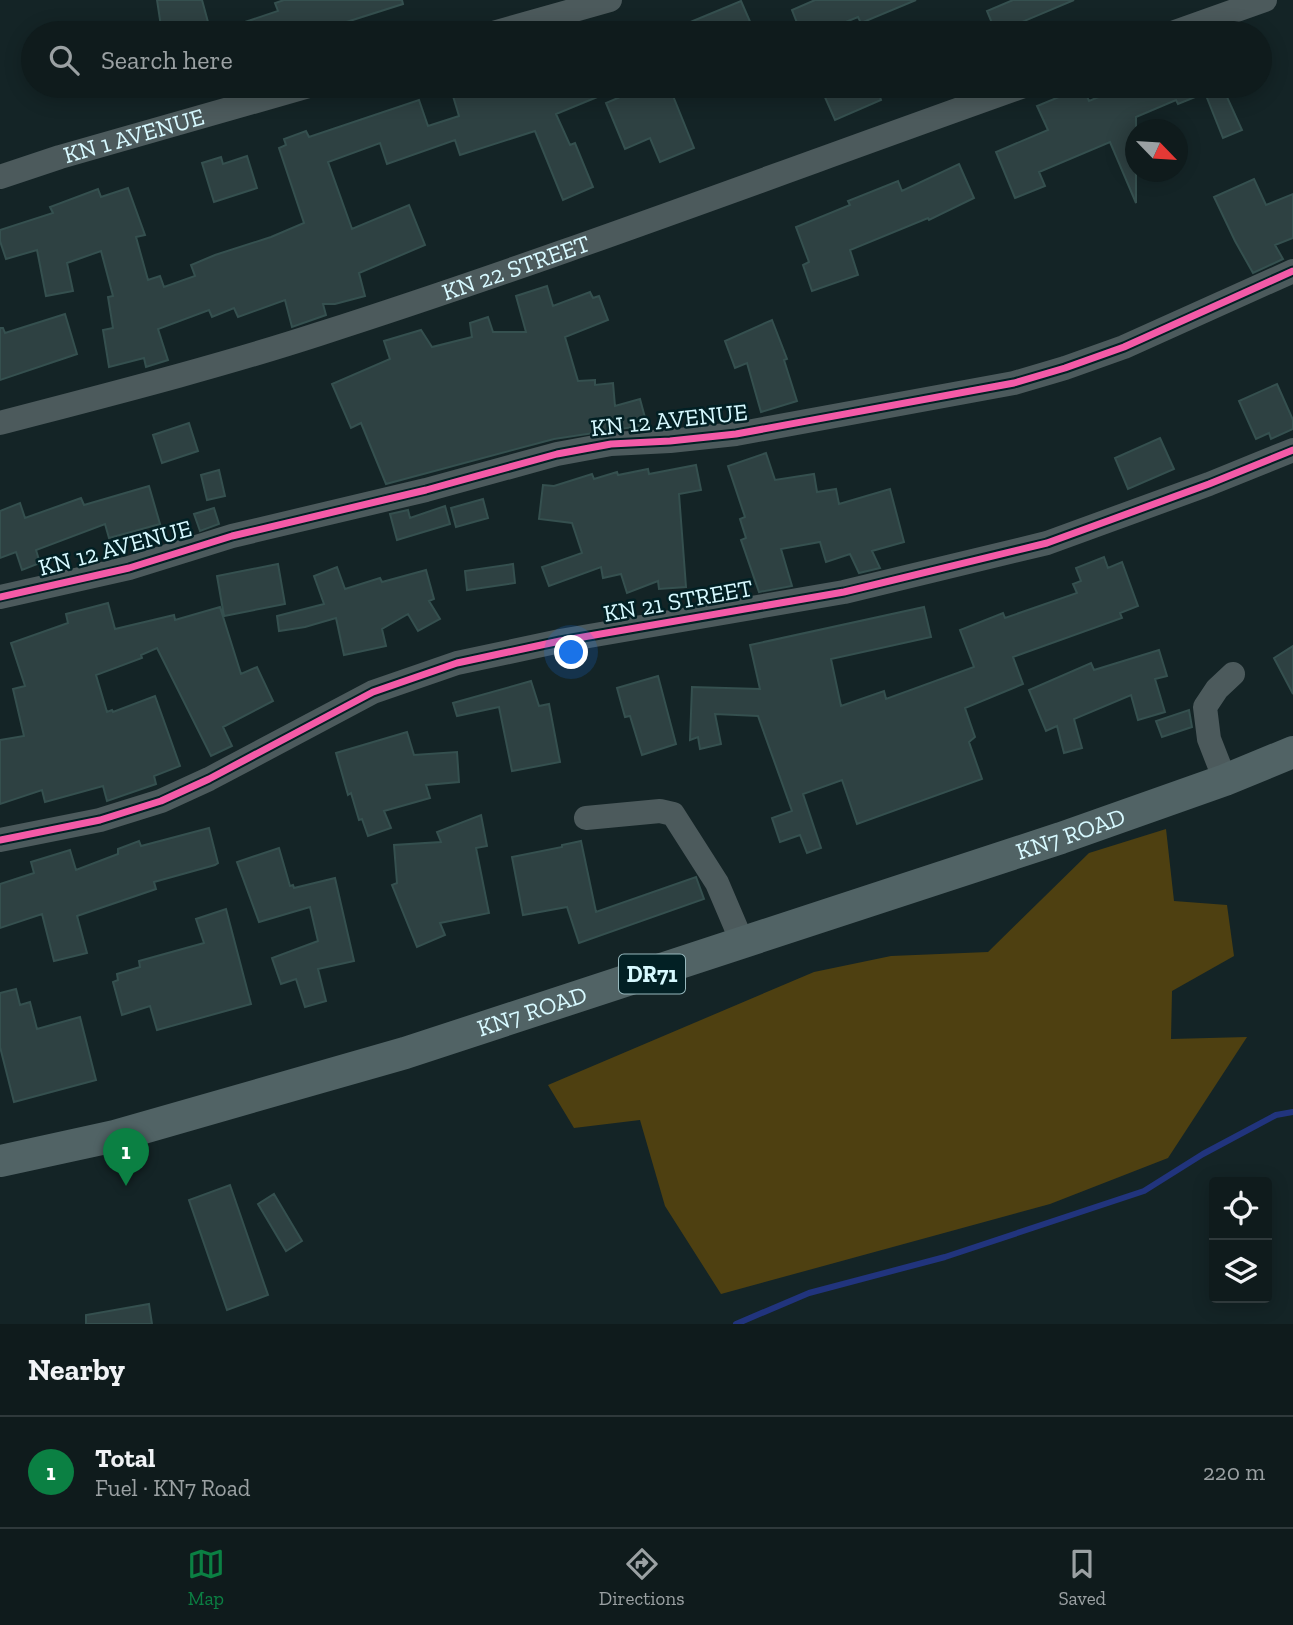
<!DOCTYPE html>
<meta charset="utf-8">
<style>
:root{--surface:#0f1b1c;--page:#1d2829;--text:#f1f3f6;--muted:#9ba1a3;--line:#2f393b;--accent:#0b8043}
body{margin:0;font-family:"Zilla Slab",serif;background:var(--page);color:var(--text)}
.controls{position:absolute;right:21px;bottom:21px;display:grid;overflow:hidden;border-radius:7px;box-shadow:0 4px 18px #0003}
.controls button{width:63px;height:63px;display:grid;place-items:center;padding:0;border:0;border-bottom:2px solid var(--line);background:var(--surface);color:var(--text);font:35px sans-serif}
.compass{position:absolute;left:1125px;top:119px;width:63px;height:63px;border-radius:50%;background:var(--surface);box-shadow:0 4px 18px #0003;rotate:115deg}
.you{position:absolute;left:572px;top:653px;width:24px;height:24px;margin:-18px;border:5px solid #fff;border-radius:50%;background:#1a73e8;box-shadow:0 0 0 10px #1a73e833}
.badge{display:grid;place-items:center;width:46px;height:46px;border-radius:50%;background:var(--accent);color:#fff;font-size:23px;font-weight:700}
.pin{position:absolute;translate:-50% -58px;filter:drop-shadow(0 2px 4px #0008)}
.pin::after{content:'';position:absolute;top:37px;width:24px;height:21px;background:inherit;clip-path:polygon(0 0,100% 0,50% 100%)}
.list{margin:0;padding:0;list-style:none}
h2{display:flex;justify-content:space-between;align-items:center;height:91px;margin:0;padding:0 28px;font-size:30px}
h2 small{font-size:23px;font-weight:400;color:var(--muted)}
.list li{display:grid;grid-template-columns:46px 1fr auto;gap:21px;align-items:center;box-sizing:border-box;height:112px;padding:0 28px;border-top:2px solid var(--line)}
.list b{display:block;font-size:26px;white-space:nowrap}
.list p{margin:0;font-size:23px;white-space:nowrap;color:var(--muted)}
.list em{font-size:23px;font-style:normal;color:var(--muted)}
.icon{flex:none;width:38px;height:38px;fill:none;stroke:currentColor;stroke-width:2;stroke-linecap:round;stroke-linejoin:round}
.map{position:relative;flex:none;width:1293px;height:1324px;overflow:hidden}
.search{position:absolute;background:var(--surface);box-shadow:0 4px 18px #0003;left:21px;right:21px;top:21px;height:77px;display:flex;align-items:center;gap:18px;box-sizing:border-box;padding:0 24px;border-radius:38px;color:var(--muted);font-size:26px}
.sheet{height:203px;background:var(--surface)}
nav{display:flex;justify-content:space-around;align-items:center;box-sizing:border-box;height:98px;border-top:2px solid var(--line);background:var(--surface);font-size:19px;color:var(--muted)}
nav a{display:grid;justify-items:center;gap:4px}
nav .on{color:var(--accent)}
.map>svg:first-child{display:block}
</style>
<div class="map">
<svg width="1293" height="1324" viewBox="0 0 1293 1324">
<rect width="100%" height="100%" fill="#142426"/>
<!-- green -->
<path fill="#4e4011" d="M1166,829L1174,901L1227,905L1234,956L1172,991L1171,1039L1247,1037L1168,1158L1050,1204L721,1294L665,1206L640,1120L574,1128L548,1085L814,972L891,956L988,952L1089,853Z"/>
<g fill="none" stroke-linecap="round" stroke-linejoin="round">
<!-- stream -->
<path stroke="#21347d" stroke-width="6" d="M736,1324L809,1293L945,1257L1144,1191L1203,1154L1276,1115L1293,1112"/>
</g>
<!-- building -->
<path fill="#2e4142" stroke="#35504f" stroke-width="2" d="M157,0H202L211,33H162Z
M284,0H402L403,4L337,25L338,28L324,33H221V30L278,11L275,3Z
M815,0H916L861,23L858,17L818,33H801L792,10Z
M1013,0H1074L996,33L987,11Z
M741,1L755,33H664Z
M450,86H624L556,114L570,145L575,143L593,187L563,200L535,131L460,155L455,140L387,164L380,143L328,162L352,229L409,205L425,245L359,273L365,296L335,304H323L326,315L292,327L285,300L238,317L234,308L212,317L209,310L158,329L168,360L146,367L144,358L109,367L103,330L113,328L108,297L113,296L101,251L67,263L73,291L46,296L37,250L6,259L0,241V230L53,213L50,207L98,189L101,197L128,188L145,235L136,237L148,280L160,276L164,287L195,276L191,265L215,255L271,237L304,223L279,148L286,145L284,139L306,131L309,137L419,100L428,126L459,116Z
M646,86H669L694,148L660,162L650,138L625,149L606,103Z
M820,86H876L881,100L835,120Z
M1126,86H1222L1242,130L1223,138L1205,93L1178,104L1176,100L1136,117V203L1110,142L1039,172L1045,186L1015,198L996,152L1048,130L1037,106L1083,87L1089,101Z
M247,156L257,188L214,202L202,163L221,157L223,164Z
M959,164L974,198L929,220L928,218L850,250L858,275L812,291L803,265L809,262L796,227L850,205L848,201L898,181L902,191Z
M1254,179L1266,205L1293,194V238L1275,245L1283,259L1253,273L1235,241L1214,197Z
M547,286L553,306L590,292L593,298L599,296L608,320L565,337L578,381L595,380V385L613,383L615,406L640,399L647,425L554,439L386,484L361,423L351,428L332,384L390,359L384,341L421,330L432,347L472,337L470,323L488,317L493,332H526L516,296Z
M65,314L77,354L0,380V328H3L5,333Z
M772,320L787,359L784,360L797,401L761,412L747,363L735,368L725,341Z
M1277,384L1293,420V429L1271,439L1269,433L1256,439L1239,401Z
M189,423L198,451L162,463L153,435Z
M1160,438L1174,469L1128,489L1115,458Z
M766,453L775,480L814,474L817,492L836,489L839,504L890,489L904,542L872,551L880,568L859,573L850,554L826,562L820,542L781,549L792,586L759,592L741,540L746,538L740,519L745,517L728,466Z
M696,465L701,490L679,494L686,587L659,589L658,581L627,593L621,574L603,578L601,567L549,586L542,567L582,553L572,523L539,519L543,485L554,486L592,474L594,479L617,472L618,475L648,469L649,474Z
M219,470L225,496L207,500L201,475Z
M149,486L160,524L109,538L105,524L36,550L40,563L22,570L16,552L0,558V511L20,503L25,518L81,498L84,505Z
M483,499L488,518L456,527L451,508Z
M445,506L450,524L397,540L390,514L408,510L410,518Z
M214,508L219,524L200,531L194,514Z
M1104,557L1108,568L1122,562L1138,606L1120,613L1122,618L1013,657L1023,684L965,708L975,737L969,742L982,779L857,824L842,780L803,794L821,848L807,853L800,835L780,842L772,818L792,811L758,716L715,714L721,744L700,749L698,737L690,740L692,687L760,689L750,645L924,607L931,637L831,659L841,706L884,691L886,699L974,667L960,630L1003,613L1005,618L1077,593L1073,584L1081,581L1076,568Z
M278,564L285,604L224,616L217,576Z
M513,564L515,583L467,590L465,571Z
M337,567L345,589L380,578L382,582L426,570L434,599L429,601L440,619L418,631L408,614L382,629L386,646L344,655L336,618L305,627L279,631L277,616L324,604L314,576Z
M108,603L115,629L174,615L175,620L220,607L241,674L257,667L273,701L223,727L232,746L211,756L157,648L141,655L142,658L96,675L107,712L112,710L113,712L155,696L180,766L154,776L156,784L107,801L103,786L45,802L42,790L0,804V740L24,736L13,689L25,686L11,643L68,623L66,614Z
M1293,646V694L1274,658Z
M1159,650L1167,676L1155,679L1165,712L1138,720L1131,695L1074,719L1082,748L1064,753L1057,726L1046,731L1029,690L1091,663L1094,670Z
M658,676L676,744L642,755L630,716L625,717L617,688Z
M531,681L539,706L549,704L560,762L512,771L499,707L457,716L453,703Z
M1189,710L1192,727L1162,737L1156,721Z
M407,732L414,755L457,752L459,782L426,785L430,798L384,811L391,828L368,836L362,819L359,820L351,793L348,795L336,753Z
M481,815L487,846L476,848L489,913L440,923L445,935L417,947L392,885L397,883L394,845L441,842L437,832Z
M209,828L218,863L215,865L154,882L156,889L77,916L87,953L54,961L42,914L0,928V884L34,873L31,862L70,850L76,870L118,854V849L139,841L141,846Z
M581,841L596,912L696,877L704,899L579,943L567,907L523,915L512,857L562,847V845Z
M279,848L290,886L293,885L294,888L335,878L354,961L318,969L326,1001L305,1007L296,979L281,984L272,958L318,941L310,907L259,922L237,862Z
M226,909L251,1004L157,1030L150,1006L122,1015L113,982L118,980L117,974L140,967L139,961L204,943L196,919Z
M16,989L20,1005L30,1002L37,1029L80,1017L96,1080L14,1102L0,1047V993Z
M230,1185L268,1295L227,1310L189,1200Z
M274,1194L302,1241L286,1251L258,1204Z
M149,1304L152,1324H86V1315Z"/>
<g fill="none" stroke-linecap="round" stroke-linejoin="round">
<!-- minor -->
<g stroke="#4c5a5c" stroke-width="24">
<path d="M493,33L610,0"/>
<path d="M1172,33L1265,0"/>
<path id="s1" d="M0,177L60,157L309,86"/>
<path id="s2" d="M0,423C107,395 214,368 319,334C556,258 790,169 1024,86"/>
<path d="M0,597L129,568L232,536L426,490L557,454L611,444L670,441L736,434L1014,383L1065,368L1124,347L1293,271"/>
<path d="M1225,780L1209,739L1205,707L1217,689L1233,674"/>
<path d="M586,818L660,811L673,814L717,883L743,944"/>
<path d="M0,840L100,820L161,801L209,779L373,692L457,663L560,641L844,592L1047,543L1209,484L1293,450"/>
</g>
<!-- major -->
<path stroke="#516365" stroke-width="32" id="s3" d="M0,1161L115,1136L405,1053L1061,838L1225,780L1293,752"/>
<defs>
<path id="cycleway" d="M0,597L129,568L232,536L426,490L557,454L611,444L670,441L736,434L1014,383L1065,368L1124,347L1293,271
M0,840L100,820L161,801L209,779L373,692L457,663L560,641L844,592L1047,543L1209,484L1293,450"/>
</defs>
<!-- cycleway casing -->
<use href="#cycleway" stroke="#022024" stroke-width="11"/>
<!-- cycleway -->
<use href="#cycleway" stroke="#f35aa7" stroke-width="7"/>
</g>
<g text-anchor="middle" stroke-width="5" stroke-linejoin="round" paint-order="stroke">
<!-- shield labels -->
<rect fill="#022024" stroke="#97b8bd" stroke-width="2" x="619" y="954.5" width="66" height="39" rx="5"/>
<g font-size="23" font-weight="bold" fill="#d7f9ff">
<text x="652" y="982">DR71</text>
</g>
<!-- street labels -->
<g font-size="24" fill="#d7f9ff" stroke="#022024">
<text dy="8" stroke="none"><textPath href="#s1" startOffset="140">KN 1 AVENUE</textPath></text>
<text dy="8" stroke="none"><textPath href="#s2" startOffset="539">KN 22 STREET</textPath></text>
<text transform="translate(669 420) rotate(-6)" y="8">KN 12 AVENUE</text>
<text transform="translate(115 548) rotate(-15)" y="8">KN 12 AVENUE</text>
<text transform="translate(678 601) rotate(-10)" y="8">KN 21 STREET</text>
<text dy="8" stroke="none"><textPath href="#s3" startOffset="1120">KN7 ROAD</textPath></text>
<text dy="8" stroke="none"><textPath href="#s3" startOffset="553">KN7 ROAD</textPath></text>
</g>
</g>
</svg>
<div class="controls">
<button><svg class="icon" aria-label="locate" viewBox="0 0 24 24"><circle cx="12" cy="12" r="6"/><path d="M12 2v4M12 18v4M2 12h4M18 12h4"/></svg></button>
<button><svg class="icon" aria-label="layers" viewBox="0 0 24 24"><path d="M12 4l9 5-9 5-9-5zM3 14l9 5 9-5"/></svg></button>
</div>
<svg class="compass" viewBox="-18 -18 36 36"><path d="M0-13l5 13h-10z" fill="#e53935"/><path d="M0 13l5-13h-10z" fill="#9ba1a3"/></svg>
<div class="you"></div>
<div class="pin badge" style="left:126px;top:1186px">1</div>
<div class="search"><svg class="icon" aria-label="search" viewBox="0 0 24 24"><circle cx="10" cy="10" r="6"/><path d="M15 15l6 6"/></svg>Search here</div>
</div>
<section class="sheet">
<h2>Nearby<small></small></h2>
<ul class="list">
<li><span class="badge">1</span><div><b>Total</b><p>Fuel · KN7 Road</p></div><em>220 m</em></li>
</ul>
</section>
<nav>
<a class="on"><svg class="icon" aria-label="map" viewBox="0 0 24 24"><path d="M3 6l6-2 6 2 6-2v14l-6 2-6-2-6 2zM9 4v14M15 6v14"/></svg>Map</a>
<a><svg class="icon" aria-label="directions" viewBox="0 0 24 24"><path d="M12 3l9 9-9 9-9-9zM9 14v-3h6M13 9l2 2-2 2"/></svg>Directions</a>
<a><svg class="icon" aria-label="saved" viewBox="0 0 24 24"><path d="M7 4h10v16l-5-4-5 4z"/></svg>Saved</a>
</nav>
